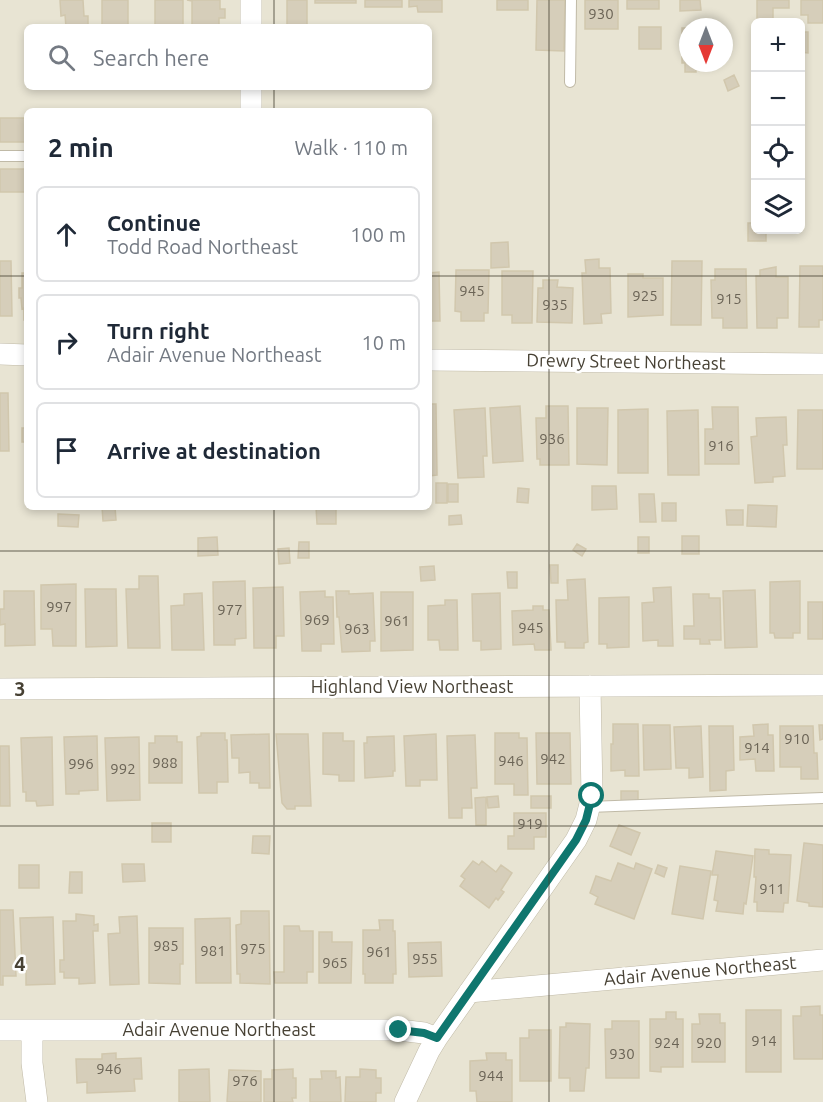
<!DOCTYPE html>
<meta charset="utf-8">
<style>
:root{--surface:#fff;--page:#f6f6f7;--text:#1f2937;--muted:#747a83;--line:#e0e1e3}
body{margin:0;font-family:Ubuntu,sans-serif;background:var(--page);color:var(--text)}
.controls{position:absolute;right:18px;top:18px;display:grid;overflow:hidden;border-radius:9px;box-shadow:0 3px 9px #0003}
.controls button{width:54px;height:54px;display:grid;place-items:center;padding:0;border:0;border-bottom:2px solid var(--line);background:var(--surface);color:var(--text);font:30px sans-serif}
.compass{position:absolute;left:679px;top:18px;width:54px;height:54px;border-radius:50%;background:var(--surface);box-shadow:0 3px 9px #0003;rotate:180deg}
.stop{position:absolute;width:18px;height:18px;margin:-14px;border:4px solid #0f766e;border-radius:50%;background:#fff}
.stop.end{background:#0f766e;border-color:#fff;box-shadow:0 2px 6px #0008}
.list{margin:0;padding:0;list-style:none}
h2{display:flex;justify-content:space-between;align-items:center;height:78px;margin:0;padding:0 24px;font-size:26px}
h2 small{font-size:20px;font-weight:400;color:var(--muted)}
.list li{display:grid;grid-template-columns:39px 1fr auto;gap:18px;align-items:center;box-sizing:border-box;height:96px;margin:0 12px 12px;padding:0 12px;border:2px solid var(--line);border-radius:9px}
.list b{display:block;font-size:22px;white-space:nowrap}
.list p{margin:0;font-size:20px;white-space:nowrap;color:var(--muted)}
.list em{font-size:20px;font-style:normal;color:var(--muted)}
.icon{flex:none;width:33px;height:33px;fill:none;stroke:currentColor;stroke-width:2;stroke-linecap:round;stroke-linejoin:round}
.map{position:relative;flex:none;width:823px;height:1102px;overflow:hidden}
.search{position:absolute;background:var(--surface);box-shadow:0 3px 9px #0003;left:24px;top:24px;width:408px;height:66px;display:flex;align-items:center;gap:15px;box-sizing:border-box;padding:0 21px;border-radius:9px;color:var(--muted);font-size:22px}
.panel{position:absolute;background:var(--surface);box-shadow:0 3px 9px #0003;left:24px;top:108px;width:408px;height:402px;border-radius:9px}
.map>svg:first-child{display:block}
</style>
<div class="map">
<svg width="823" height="1102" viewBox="0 0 823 1102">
<rect width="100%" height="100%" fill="#f4f1e5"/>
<!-- residential -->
<path fill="#e8e4d3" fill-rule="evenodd" d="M0,0H823V1102H0ZM756,22H800V230H756ZM27,27H429V87H27ZM688,27H724V63H688ZM27,111H429V507H27Z"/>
<!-- building -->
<path fill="#d6ceba" stroke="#d1c7ad" stroke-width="1.5" d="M60,0H83L84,16H88V27H66L65,15L61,16Z
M102,0H128V27H102Z
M155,0H183V27H155Z
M187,0H220V9H225V18H219V27H224H192V1Z
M287,0H307V27H287Z
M315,0H356V3H315Z
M365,0H402V7H365Z
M409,0H442V12H418L417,6L409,7Z
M497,0H528V10H497Z
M537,0H565L564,51L536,50Z
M585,0H618V29H585Z
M627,0H659V9H627Z
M680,0H700L701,10L680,11Z
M757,0H789V8H773V19H757Z
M801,0H823V23H808V15H801Z
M639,27H661V49H639Z
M682,28H688V63H696V72H685V63H682Z
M800,32H808V53L800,52Z
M734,75L739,86L728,91L724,80Z
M0,118H27V142H0Z
M0,169H27V192H0Z
M748,223H756V230H766V241H748Z
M508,242L509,267L491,268V243Z
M599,259V268H610L611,313L601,314L602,323L584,324L582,273H586L585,260Z
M0,261H11L12,316H0Z
M672,261H702L701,325H671Z
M800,266H823V320H819V327H799Z
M776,267V277H788V318H777V328H757L756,276H760V270Z
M715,269H746L747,328H723V318H712L711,280H715Z
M456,270H489L488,313H484V321H461V312L455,311Z
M502,271H533L532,323H512V315H502Z
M439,272L440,321H429V273Z
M22,273H27V320H24V308L22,309L21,298H19V288H22Z
M628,274H643V278H663V315L628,317Z
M543,280H558L557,287L573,288L572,323L537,322L538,288H543Z
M0,393H8L9,451H0Z
M429,404H436L437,475L429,476Z
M520,406L523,461L493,463L490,408Z
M546,406H568L569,465H540V459H537L536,418H546Z
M712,407H738L739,464H705V429H713Z
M485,408L487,456H483L484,477L458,478L454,410Z
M577,408H608L607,465L577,464Z
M648,409V473H618V410Z
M698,410L699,475H668L667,411Z
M798,410H823V469H797Z
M786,417L787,445H783L785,476L773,477V482L755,483L751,437L757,436L756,418Z
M27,426V442H22V428H27Z
M436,483H447V503H436Z
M448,484H458V502H448Z
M592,486H616L617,509L592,510Z
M518,488L529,489L528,503L517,502Z
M639,494H654L656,522H640Z
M662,503H676V521H662Z
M748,505L777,506L776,527L747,526Z
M102,507H115L116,520L103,521Z
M316,507H336V524H317Z
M726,510H743V525H727Z
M58,514L79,515L78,527L58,526Z
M461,515L462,524L449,525V516Z
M682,536H699V554H682Z
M217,537L218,555L198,556V538Z
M638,537H649V553H638Z
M299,542H309V558H298Z
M577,544L586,549L582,556L573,550Z
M289,548L290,563L279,564L278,549Z
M550,565H558V583H551Z
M434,566L435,580L421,581L420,567Z
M507,572H517V588H508Z
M139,576H158L160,648H128L126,589H139Z
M585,579L588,642L584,643V648H565V642H557L556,600H568L567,580Z
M245,581L246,638L235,639V645H214L213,582Z
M800,581V633H793V638H775L774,633H770V582Z
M76,584V646H53L52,629H41V585Z
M283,587L284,636H276V648H254L253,588Z
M671,587L673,646H658V640L643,641L642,603L654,602L653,588Z
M85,589H116L117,646L86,647Z
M755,590L757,647L725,648L723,591Z
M4,591H34L35,645L5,646V624L0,625V609H4Z
M325,591V597H333L334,644H321V651H302L300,592Z
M336,591H349V594L373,593L375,641H370V651L342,652L339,617H337Z
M381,592H413V650L381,651Z
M202,593L204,650H172L171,606L184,605V594Z
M500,593L501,649L481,650V641H473L472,594Z
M693,594H709V598H720L721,640H709L710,644H700V639H684V626H694Z
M629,597V647L607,648V644H599V598Z
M445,600H457L458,650H440L439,640H428V606L445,605Z
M808,602H823V639H808Z
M533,606H543V610H549L551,650H535L534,644L513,645L512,611L533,610Z
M613,724H638L639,776H625V770L611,771V744H613Z
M768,724V735H773L774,771H756L755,759L740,760V737L754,736L753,725Z
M643,725H670L671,769L644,770Z
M819,725H823V739L820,740Z
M701,726L703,777L689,778V768H676L674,727Z
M709,726H733L734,770L726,771V790L710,791Z
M780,726H813L814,753H817L818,779H801V767H780Z
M201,733H225V740H227L228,782H217V793H199L197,737L201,736Z
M323,733H343V741H354V781H339V775L323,774Z
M495,733H519V738H527L528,795H514V784H495Z
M536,733H570L571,784H537Z
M269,734L270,788H259V783H250V772L239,773V758H232L231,735Z
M276,734H308L311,806H295V809H287L282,803Z
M436,734L437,780H420V786H406L404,736Z
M475,735L477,788H471L472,808H462V818H449L447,736Z
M97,736L98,790L79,791V794H66L64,737Z
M155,736H177V742H182V783H149V743H155Z
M394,736L395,771H393V776L365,778L364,743H367V737Z
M52,737L53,805L37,806L36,801H26V792H23L21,738Z
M139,737L140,800L107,801L105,738Z
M0,746H9L10,806H0Z
M621,791H638V804H621Z
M498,796L499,807L488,808L487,797Z
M531,796H551V808H531Z
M486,797V825H476L475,798Z
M514,813H546V837H534V849H508V836H514Z
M152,823H171V842H152Z
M619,825L640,833L631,855L610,846Z
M253,836H270L269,854L252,853Z
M804,843L823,845V907L809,906V903L797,901Z
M755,849L769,850V854L791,855L788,903H784L783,912L757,911V902H754L756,877H754Z
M716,851L753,856L746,904L744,903L743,914L716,911L718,901L714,900L718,875H712Z
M473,861L479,865L482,861L496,872L501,865L512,873L501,890L504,892L498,900L496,898L489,908L460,886L465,879L461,876Z
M618,863L634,869L636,863L652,869L634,919L595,904L598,897L590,893L596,876L611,881Z
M122,864H144L145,881L123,882Z
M19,865H39V888H19Z
M658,865L667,868L664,877L655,873Z
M680,866L711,871L703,919L672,914Z
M70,872H82V893H69Z
M0,910H13L16,976H3V985H0Z
M241,911H269L270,984L240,983V974H237L236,925L241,924Z
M76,914L94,916V925L98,924V931H93L95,983L79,984V978H64V972H60V960H64L63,921H76Z
M137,916L139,984L110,985L108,934L120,933L119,917Z
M53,917L55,984L26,985V965L22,966L20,918Z
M230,918L231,983H196L195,919Z
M379,920H393V931H395L396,974H393V983H365V974H363V930H380Z
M284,926H299L300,931H313V972H307V983H275L274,972H284Z
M149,928H183V964H180V984L149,983Z
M319,932H332V942H352L351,983H319Z
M441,942L442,976L409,977L408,943Z
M820,1006V1015H823V1059H794L793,1016H801V1007Z
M746,1010H781V1072H746Z
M666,1012H676V1019H683V1067H661V1072L650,1071V1019H666Z
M699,1014H720V1023H725V1062H692V1024H700Z
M612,1021H639V1078H606L605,1029H612Z
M566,1023L590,1024L589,1068H586L584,1091H570V1078H559L560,1027H566Z
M529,1030H551V1081H520V1038H529Z
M116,1053V1059L141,1058L142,1079H134L135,1091L87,1093V1082L77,1083L76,1059H102V1054Z
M486,1053H506V1060H512V1102H477L476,1091H470V1061L487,1060Z
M209,1069L210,1102H179V1070Z
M293,1069V1078H296V1098H292L293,1102H264V1079H272V1070Z
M360,1069L376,1070V1078H381V1093H376V1102H345L346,1077H360Z
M229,1070L261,1071V1102H227Z
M321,1071H336V1078L340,1077L341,1102H310V1079H322Z"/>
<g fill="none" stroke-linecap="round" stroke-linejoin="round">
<defs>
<path id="lane" d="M570,82L571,0
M0,156H27
M589,807L823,798"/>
<path id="street" d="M251,0V27
M251,87V111
M0,354L27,355
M429,360L823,364
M0,689L823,685
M469,992L823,960
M0,1030H399L424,1033L437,1038
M32,1030V1063L37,1102
M405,1102L429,1051L437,1038L576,840L586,820L592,796L590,686"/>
</defs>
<!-- lane casing -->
<use href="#lane" stroke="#c0baa7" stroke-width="12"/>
<!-- street casing -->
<use href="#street" stroke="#c0baa7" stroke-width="22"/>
<!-- lane -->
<use href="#lane" stroke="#fff" stroke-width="10"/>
<!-- street -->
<use href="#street" stroke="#fff" stroke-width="21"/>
</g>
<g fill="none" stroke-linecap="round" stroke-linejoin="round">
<!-- route -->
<path stroke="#0f766e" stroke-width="8" d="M399,1030L424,1033L437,1038L576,840L586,820L592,796"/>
</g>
<!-- grid -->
<path fill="none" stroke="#474134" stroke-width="1.5" stroke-opacity="0.55" d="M274,0V27M549,0V1102M274,87V111M0,276H27M429,276H823M274,507V1102M0,551H823M0,826H823"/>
<g text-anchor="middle" stroke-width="5" stroke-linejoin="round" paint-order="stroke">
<!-- number labels -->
<g font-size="15" fill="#6b6456">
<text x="601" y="19">930</text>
<text x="472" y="296">945</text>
<text x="645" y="301">925</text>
<text x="729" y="304">915</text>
<text x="555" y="310">935</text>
<text x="552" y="444">936</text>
<text x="721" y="451">916</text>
<text x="59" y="612">997</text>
<text x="230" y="615">977</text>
<text x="317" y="625">969</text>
<text x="397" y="626">961</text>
<text x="531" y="633">945</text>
<text x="357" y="634">963</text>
<text x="797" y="744">910</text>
<text x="757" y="753">914</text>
<text x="553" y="764">942</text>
<text x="511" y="766">946</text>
<text x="165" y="768">988</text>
<text x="81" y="769">996</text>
<text x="123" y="774">992</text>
<text x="530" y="829">919</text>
<text x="772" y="894">911</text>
<text x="166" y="951">985</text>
<text x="253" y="954">975</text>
<text x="213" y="956">981</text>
<text x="379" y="957">961</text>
<text x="425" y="964">955</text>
<text x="335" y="968">965</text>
<text x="764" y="1046">914</text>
<text x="667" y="1048">924</text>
<text x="709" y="1048">920</text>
<text x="622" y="1059">930</text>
<text x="109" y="1074">946</text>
<text x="491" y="1081">944</text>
<text x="245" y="1086">976</text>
</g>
<!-- street labels -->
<g font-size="18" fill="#474134" stroke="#fff">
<text transform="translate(626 362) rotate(1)" y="6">Drewry Street Northeast</text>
<text x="412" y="693">Highland View Northeast</text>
<text transform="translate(700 971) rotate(-5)" y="6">Adair Avenue Northeast</text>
<text x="219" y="1036">Adair Avenue Northeast</text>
</g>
</g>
<g font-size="20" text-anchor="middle" font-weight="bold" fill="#474134" stroke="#fff" stroke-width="5" stroke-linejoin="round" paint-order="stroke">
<text x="20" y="696">3</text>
<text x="20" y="971">4</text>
</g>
</svg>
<div class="controls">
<button>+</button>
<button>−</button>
<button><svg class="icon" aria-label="locate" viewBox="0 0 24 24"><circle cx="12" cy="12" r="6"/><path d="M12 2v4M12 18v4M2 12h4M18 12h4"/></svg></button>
<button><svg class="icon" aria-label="layers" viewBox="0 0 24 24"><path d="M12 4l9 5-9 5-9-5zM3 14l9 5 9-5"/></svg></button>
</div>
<svg class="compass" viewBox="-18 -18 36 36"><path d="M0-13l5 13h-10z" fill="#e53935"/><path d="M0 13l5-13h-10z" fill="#747a83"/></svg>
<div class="stop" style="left:592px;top:796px"></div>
<div class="stop end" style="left:399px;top:1030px"></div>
<div class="search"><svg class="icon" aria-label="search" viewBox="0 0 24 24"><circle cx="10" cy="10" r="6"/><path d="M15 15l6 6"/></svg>Search here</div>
<section class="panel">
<h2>2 min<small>Walk · 110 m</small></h2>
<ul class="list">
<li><svg class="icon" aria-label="ahead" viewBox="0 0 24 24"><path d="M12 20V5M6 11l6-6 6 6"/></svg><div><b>Continue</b><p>Todd Road Northeast</p></div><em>100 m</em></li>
<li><svg class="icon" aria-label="right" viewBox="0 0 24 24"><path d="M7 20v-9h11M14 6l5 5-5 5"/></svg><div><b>Turn right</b><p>Adair Avenue Northeast</p></div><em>10 m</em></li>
<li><svg class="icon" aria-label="arrive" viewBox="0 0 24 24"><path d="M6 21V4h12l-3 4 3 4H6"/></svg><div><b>Arrive at destination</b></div></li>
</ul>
</section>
</div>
